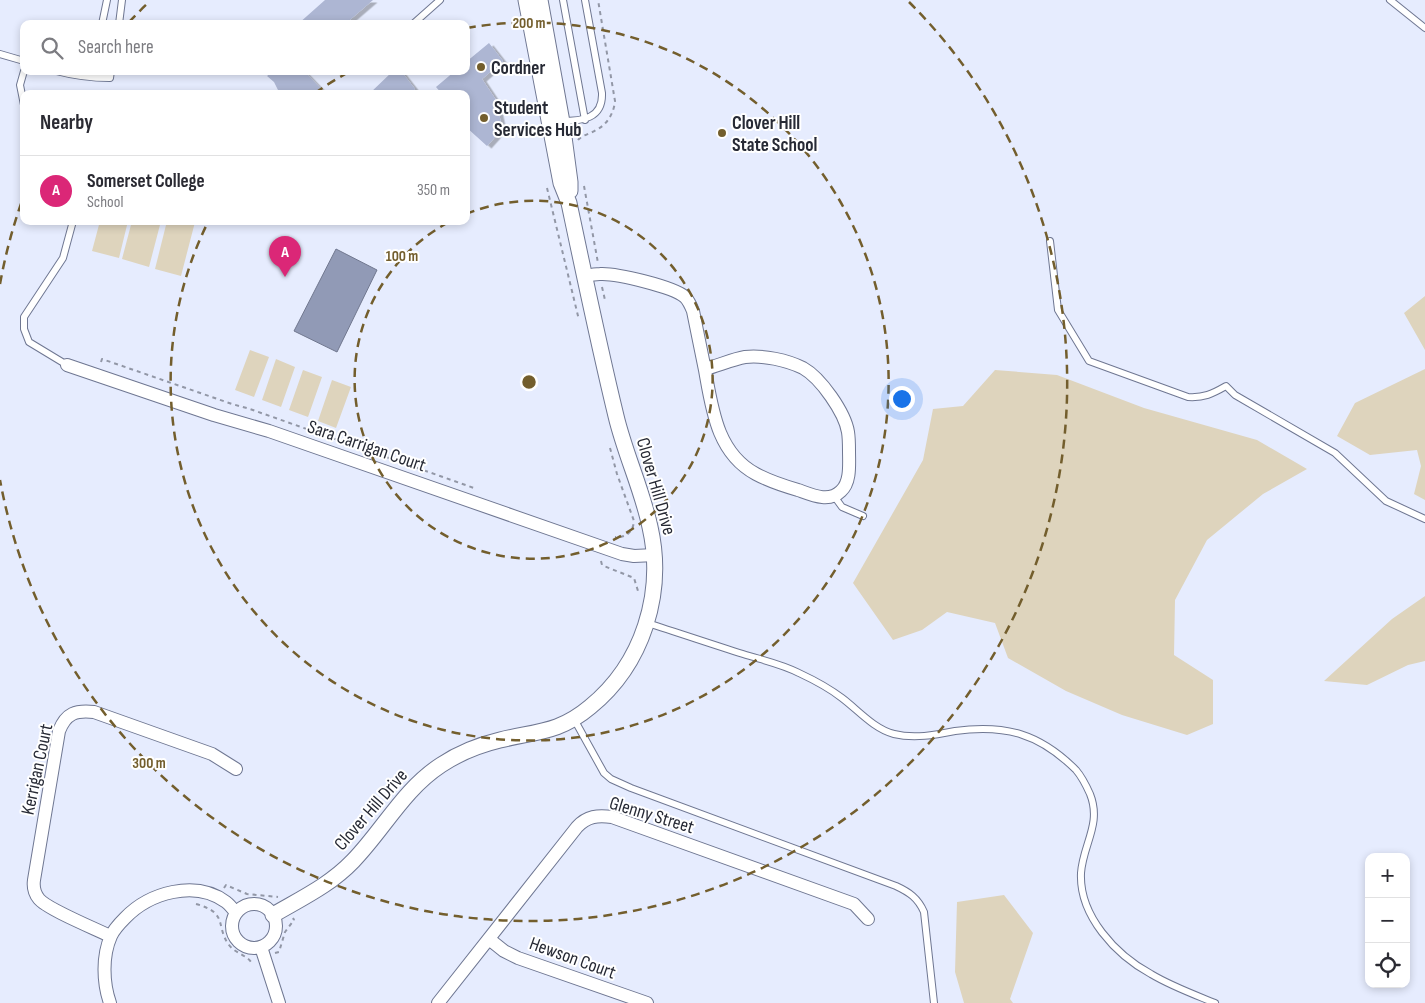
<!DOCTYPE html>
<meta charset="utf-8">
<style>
:root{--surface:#fff;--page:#f2f2f3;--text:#2b2b33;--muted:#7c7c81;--line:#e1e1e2;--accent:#db2777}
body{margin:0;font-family:"Sofia Sans Condensed",sans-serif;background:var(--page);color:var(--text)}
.controls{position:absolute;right:15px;bottom:15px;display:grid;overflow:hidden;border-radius:10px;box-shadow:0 2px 8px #0003}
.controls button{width:45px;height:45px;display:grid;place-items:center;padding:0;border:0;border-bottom:1px solid var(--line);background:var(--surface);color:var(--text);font:25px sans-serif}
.you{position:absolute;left:901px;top:398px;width:18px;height:18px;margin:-12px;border:4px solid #fff;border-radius:50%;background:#1a73e8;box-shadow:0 0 0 8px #1a73e833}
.badge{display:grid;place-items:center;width:32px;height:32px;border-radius:50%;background:var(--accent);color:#fff;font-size:16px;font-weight:700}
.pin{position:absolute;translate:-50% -41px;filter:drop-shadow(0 1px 2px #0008)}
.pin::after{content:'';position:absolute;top:26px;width:18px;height:15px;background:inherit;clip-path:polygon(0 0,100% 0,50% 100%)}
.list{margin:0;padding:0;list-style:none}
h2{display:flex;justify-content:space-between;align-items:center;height:65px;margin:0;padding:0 20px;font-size:21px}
h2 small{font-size:16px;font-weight:400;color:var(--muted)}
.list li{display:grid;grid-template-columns:32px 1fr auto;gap:15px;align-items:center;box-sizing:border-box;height:70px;padding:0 20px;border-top:1px solid var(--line)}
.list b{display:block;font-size:19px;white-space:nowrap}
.list p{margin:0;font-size:16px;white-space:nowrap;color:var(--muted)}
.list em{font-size:16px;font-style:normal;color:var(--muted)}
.icon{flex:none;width:28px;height:28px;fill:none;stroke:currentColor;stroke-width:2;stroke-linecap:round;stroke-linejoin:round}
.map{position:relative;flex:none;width:1425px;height:1003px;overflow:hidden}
.search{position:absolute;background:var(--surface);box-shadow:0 2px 8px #0003;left:20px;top:20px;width:450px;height:55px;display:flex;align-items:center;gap:12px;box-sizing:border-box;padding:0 18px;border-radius:10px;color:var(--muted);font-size:19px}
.panel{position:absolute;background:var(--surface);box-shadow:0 2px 8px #0003;left:20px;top:90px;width:450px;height:135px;border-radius:10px}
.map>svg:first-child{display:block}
</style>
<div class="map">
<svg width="1425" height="1003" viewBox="0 0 1425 1003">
<defs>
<filter id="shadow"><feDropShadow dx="4.5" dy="2.5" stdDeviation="0" flood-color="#0004"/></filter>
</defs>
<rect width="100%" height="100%" fill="#e6ecfe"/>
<!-- green -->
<path fill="#ded4bd" d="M100,221H128L119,258L92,251Z
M132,221H161L149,267L122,259Z
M167,221L195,222L181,276L155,269Z
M1425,296V350L1404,313Z
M250,350L269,357L254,397L235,390Z
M276,359L295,367L281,407L262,400Z
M1425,369V500L1414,494L1421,466L1417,450L1370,455L1337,436L1355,403Z
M303,370L322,377L308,417L289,410Z
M995,370L1057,375L1144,408L1257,440L1307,469L1263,494L1207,540L1175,600L1174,655L1213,680V724L1187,735L1122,715L1066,691L1008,658L995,623L947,612L922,630L893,640L853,583L923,460L933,409L963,406Z
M332,380L351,387L336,428L318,421Z
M1425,596V661L1408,665L1367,685L1324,681L1392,619Z
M1004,895L1033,933L1010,999L1013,1003H964L955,972L957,902Z"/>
<!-- water -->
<path fill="#919ab6" stroke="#71788f" d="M336,249L377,270L337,352L294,331Z"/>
<!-- building -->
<path fill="#adb6d3" filter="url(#shadow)" d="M325,0H373L345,24H298Z
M489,43L503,61L482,79L496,100L501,123L496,136L487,146L466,127L470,112L466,105V94H442L436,87L455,71H466V62Z
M273,71H304L326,94H280L274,82L267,76Z
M393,71H401L415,89L410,94H369Z"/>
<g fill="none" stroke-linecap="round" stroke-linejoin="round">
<defs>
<path id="service" d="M563,0L585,120
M1390,0L1425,28
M102,24L107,0
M119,24L122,0
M413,24L440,0
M0,54L24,61
M56,71C75,76 91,78 110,78L111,71
M24,105L20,85L24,71
M561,121C582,121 603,119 602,93L585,0
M1050,241L1058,310L1089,361L1188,397C1204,398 1212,394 1226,386L1235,395L1335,453L1386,501L1425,519
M67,365L29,342L24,329V317L63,258L73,221
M834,496L842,507L863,516
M647,623C679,633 711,644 743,654C762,660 782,664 799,673C814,680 829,688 842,698C858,710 874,729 894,734C914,739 935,735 955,731C1006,724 1040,734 1076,770C1082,777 1086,785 1090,794C1102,824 1083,844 1081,873C1079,916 1116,955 1151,974C1171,986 1193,994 1215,1003
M574,719L604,773L611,779L631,788L896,886C909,892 918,898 924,912L934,1003"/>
<path id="minor" d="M585,276C590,275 595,274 600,274C616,273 674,287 685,297C689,301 691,306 693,311C697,330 701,350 705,370C712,409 717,453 756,474C769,481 784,486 798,490C812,495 829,503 841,491C851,482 849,464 849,451C849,445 849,438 848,432C845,413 821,378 803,368C787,360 763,355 745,357C733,359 717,366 705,369
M67,365L214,415L269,431L622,554L634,556L655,555
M232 926a22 22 0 1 1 44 0a22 22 0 1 1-44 0Z
M110,936C96,929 47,909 39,899C34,893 33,887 34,880L59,731C66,713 76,710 94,712L212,754L236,769
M489,939L504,951L518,958L647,1003
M261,947L279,1003
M110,1003C103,983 102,956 111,936C114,929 120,923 125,918C149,893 195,879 226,902C230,905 233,909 236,913
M438,1003L577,827C587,816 598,815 612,817L854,904L868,919"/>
<path id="tertiary" d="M540,0L562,122L570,182V191
M273,915C302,898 330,885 353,861C384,829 403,790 441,765C459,753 479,745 500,740C537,731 559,733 590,707C643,664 665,593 650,527C642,489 625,454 616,416C599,346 584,274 569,203L561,183L526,0"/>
</defs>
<!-- service casing -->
<use href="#service" stroke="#6f7792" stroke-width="8"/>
<!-- minor casing -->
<use href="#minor" stroke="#6f7792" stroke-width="14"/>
<!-- tertiary casing -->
<use href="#tertiary" stroke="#6f7792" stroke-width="17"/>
<!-- path -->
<path stroke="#9297a6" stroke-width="2" stroke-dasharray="4 4" stroke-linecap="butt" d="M578,140C582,135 590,134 596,130C607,125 614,113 615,101L598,0
M584,186L598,263
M547,188L579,320
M602,287L605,300
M101,362L102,359L232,404L250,409L474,488
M610,448L617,474L634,521C633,532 626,538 615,537
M601,561L602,565L604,566L634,578L638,591
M224,888L226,885L247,894L278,897
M196,904C229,913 215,926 229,945C235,953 246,955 251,962L254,961
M275,953L279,952L285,932L294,920L293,918"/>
<!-- service -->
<use href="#service" stroke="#fff" stroke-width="6"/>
<!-- minor -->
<use href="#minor" stroke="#fff" stroke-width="12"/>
<!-- tertiary -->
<use href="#tertiary" stroke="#fff" stroke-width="15"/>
</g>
<!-- distance rings -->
<g fill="none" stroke="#735e2d" stroke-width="2.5" stroke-dasharray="9 6">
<path d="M466 214A179 179 0 1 1 449 222"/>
<path d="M315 93A359 359 0 0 1 347 73M467 28A359 359 0 1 1 208 222"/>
<path d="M0 284A538 538 0 0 1 23 198M129 22A538 538 0 0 1 149 2M909 2A538 538 0 1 1 0 480"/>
</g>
<!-- markers -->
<g fill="#735e2d" stroke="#fff" stroke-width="2">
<circle cx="481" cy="67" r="5"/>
<circle cx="484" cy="118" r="5"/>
<circle cx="722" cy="133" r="5"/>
</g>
<g text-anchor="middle" stroke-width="4" stroke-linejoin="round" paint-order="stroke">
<!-- poi labels -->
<g font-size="19" font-weight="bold" fill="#272a35" stroke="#fff" text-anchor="start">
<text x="491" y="74">Cordner</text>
<text x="494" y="114">Student<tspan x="494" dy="22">Services Hub</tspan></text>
<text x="732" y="129">Clover Hill<tspan x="732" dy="22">State School</tspan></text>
</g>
<!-- street labels -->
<g font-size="19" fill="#272a35" stroke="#fff">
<text transform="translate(367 445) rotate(19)" y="7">Sara Carrigan Court</text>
<text transform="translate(657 486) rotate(74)" y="7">Clover Hill Drive</text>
<text transform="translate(36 769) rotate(-78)" y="7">Kerrigan Court</text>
<text transform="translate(370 809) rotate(-49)" y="7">Clover Hill Drive</text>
<text transform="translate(652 814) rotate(17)" y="7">Glenny Street</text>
<text transform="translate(573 957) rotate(20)" y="7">Hewson Court</text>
</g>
</g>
<circle cx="529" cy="382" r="8" fill="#735e2d" stroke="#fff" stroke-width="2.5"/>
<g font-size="15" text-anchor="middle" font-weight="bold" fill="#735e2d" stroke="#fff" stroke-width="4" stroke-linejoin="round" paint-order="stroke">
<text x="529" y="28">200 m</text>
<text x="402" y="261">100 m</text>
<text x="149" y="768">300 m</text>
</g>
</svg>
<div class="controls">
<button>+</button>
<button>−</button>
<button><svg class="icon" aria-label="locate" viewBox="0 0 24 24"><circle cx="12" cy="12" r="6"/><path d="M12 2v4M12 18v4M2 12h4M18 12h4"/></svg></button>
</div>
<div class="you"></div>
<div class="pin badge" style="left:285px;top:277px">A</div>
<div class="search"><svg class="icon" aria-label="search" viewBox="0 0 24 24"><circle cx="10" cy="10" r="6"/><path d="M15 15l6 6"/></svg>Search here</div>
<section class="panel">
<h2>Nearby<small></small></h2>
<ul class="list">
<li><span class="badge">A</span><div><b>Somerset College</b><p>School</p></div><em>350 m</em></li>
</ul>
</section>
</div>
